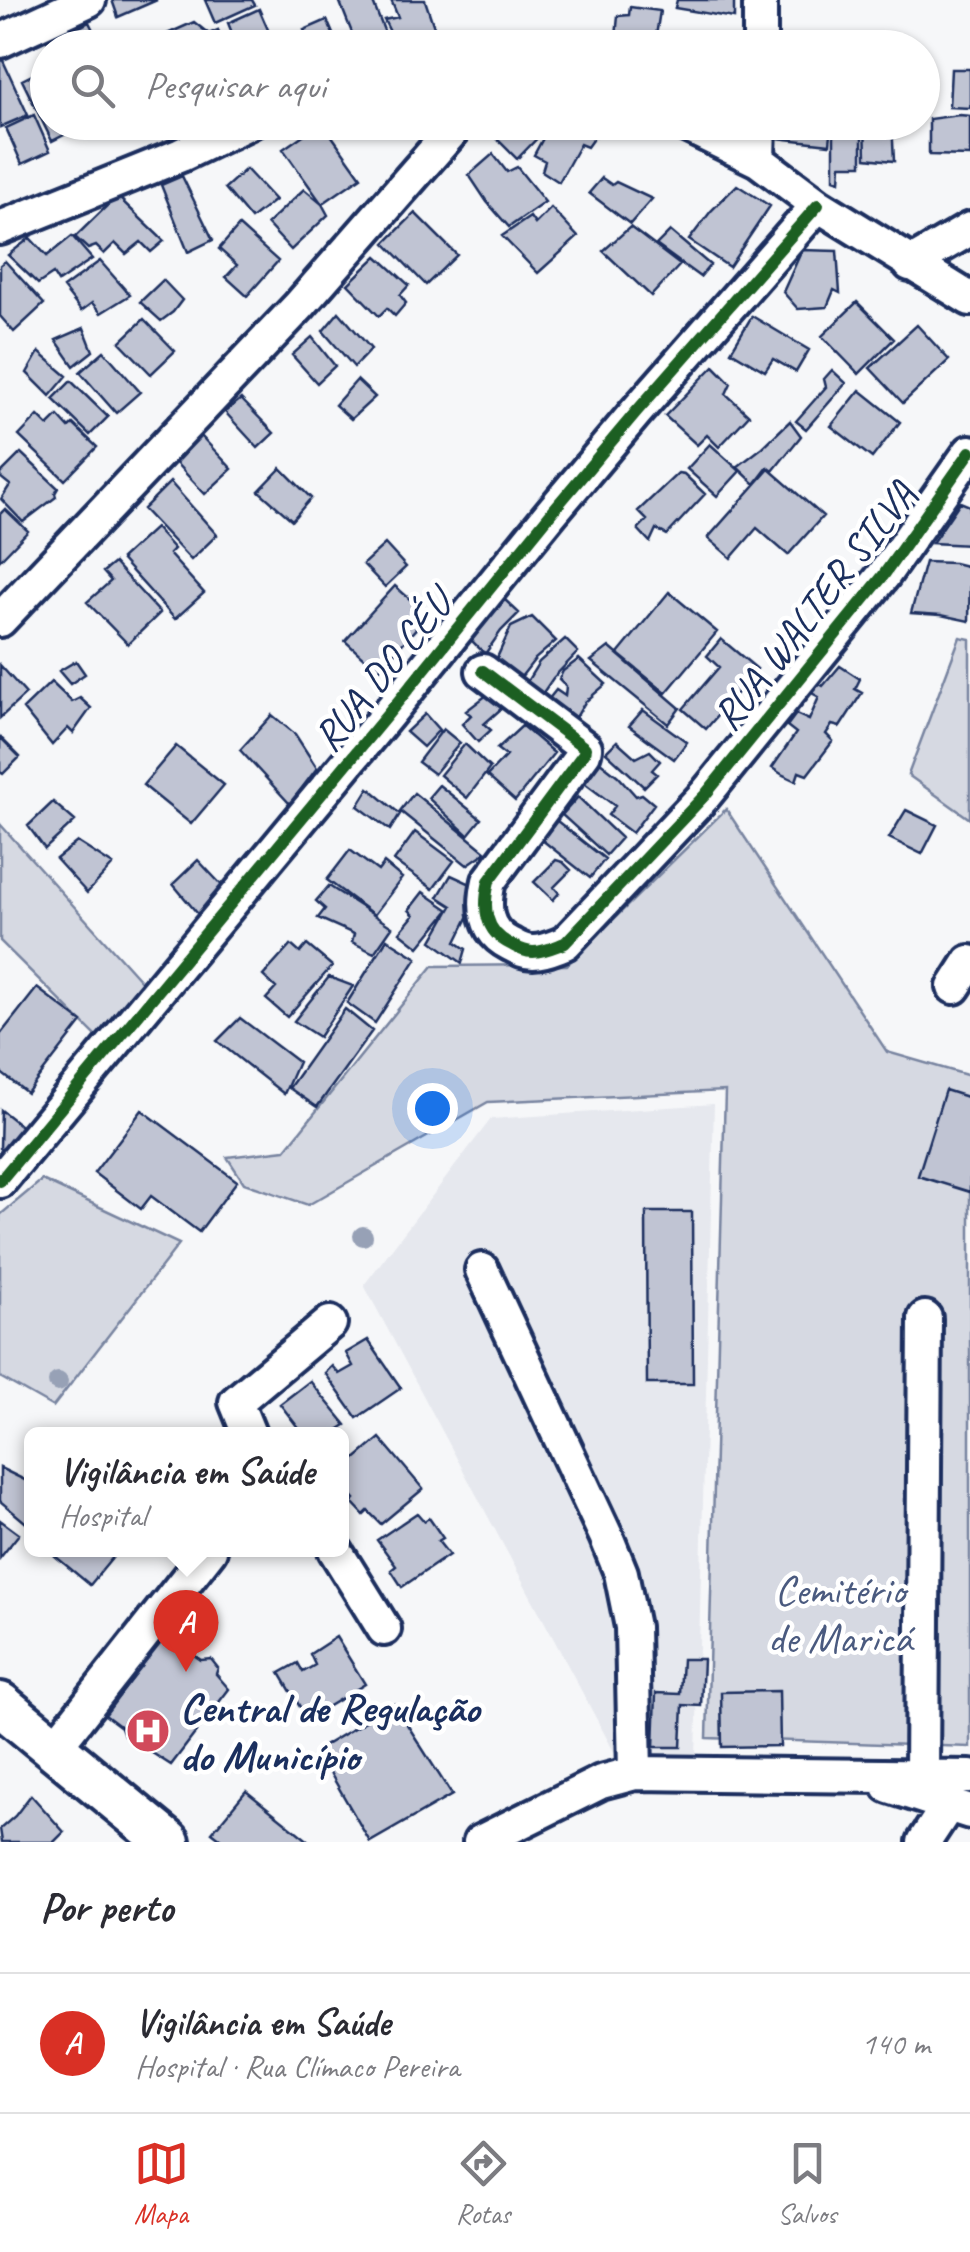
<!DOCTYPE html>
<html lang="pt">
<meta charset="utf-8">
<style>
:root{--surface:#fff;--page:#f7f7f7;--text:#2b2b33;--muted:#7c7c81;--line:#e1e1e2;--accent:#d93025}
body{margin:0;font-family:Caveat,sans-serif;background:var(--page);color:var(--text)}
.you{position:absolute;left:432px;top:1108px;width:35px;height:35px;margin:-25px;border:8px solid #fff;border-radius:50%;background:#1a73e8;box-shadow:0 0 0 15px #1a73e833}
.badge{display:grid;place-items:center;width:65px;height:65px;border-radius:50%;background:var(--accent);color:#fff;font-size:32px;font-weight:700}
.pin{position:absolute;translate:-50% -82px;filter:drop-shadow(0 2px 5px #0008)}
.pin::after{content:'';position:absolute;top:52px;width:35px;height:30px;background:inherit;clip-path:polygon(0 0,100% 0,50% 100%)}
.popup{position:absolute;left:24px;top:1427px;width:325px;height:130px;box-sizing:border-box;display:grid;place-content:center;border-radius:15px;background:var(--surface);filter:drop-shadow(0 2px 8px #0005);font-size:32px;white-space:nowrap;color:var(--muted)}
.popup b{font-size:38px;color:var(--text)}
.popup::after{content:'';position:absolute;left:50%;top:100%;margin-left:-20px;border:20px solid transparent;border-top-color:var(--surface)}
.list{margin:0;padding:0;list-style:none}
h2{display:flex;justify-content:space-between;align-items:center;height:130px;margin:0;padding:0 40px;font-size:42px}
h2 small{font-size:32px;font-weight:400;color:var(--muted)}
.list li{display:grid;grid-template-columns:65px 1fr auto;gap:30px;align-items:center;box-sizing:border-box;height:140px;padding:0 40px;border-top:2px solid var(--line)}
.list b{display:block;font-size:38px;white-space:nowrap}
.list p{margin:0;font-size:32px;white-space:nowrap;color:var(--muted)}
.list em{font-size:32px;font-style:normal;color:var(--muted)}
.icon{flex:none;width:55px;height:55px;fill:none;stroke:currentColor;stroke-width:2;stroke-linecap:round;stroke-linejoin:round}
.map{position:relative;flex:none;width:970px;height:1842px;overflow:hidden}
.search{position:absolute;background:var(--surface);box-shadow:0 2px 8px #0004;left:30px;right:30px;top:30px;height:110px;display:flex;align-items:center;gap:25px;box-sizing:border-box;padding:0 35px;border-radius:55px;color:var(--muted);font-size:38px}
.sheet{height:270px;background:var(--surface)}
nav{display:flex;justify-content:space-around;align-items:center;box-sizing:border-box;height:140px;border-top:2px solid var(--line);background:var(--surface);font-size:28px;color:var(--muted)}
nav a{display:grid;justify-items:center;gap:5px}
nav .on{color:var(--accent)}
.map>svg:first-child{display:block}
</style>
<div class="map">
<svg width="970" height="1842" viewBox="0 0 970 1842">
<rect width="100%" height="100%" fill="#f6f7f9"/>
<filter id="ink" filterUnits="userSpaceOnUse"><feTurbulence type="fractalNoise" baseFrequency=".01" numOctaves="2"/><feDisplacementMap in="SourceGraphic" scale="20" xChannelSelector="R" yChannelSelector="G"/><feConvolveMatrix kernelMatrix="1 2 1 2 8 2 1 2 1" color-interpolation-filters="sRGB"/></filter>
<g filter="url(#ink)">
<!-- built -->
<path fill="#e6e8ee" d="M714,1104L696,1756L619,1761L364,1285L491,1119Z"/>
<!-- green -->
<path fill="#d6d9e2" stroke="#7884a0" stroke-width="2.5" d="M960,637L970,639V819L908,775Z
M726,809L887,1052L970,1076V1747L707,1738L725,1091L488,1102L308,1205L244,1183L227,1157L285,1150L433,966L567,965Z
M0,824L142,982L97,1037L0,941Z
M42,1180L179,1244L53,1407L0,1377V1215Z"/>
<!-- building -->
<path fill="#c0c4d3" stroke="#1b2f5e" stroke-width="2.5" d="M112,0H157L118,17Z
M205,0H252L255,5L215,23Z
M339,0H372L385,33L356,43Z
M391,0H425L436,33L395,42L384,20L398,17Z
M677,0H734V18L675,8Z
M630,7L660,11L654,48H615L618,16L629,15Z
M259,9L276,48H238L228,23Z
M327,20L339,48H313L304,30Z
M89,22L102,48H67L62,37Z
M194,22L209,34L218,30L226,48H160L156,39Z
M0,54L28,115L0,127Z
M48,67V122H90L52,141L22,80Z
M951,69H970V108L949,107Z
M34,115L50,151L22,164L6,128Z
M959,115L970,116V156L929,155V119Z
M322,122L361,177L322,204L283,149Z
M494,122H549L551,124L517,159L486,128Z
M555,122H597L602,126L587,147L580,144L559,182L542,171L545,161L534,155L548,129Z
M778,122H832L830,144L776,138Z
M834,122H862V165H841L840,181L834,179Z
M865,122H892L894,161L866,158Z
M493,154L507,172L517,167L545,202L509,227L487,202L469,175Z
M246,169L275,200L251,219L225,188Z
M182,176L213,240L188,252L161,185Z
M602,178L612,185L616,182L652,199L630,224L589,193Z
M737,185L770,206L729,267L689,240L711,211Z
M304,189L322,204L328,215L291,250L267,224Z
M117,196L164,241L151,252L141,242L126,254L115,243L104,254L96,246L88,249L75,237Z
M551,208L578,237L538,273L502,236L530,217L535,224Z
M415,213L457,255L426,285L385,243Z
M239,226L278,261L247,296L226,277L237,265L219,249Z
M630,227L680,265L651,296L603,251Z
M670,231L710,265L700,277L656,245Z
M72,236L92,259L58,282L53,274L38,284L8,255L30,238L47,256Z
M802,250L837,251L840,293L834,290L827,307L798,309L783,292Z
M377,256L409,285L400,295L406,303L395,316L387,308L379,316L348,284Z
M5,261L44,304L14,332L0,316V265Z
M100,261L130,295L101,313L92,303L81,311L63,288Z
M163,280L182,300L173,312L161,321L140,302Z
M857,302L894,339L859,374L822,336Z
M339,312L371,349L354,367L323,331Z
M752,316L809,350L796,372L773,359L765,371L731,351Z
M144,319L175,351L151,374L120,342Z
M917,325L949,360L903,403L870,368Z
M84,328L93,351L74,366L56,340Z
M312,337L335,366L317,383L292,355Z
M104,351L140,392L116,413L80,372Z
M39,352L67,376L50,396L27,373Z
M714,366L731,383L726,394L749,415L719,447L707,435L697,445L665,416Z
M832,370L846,383L806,429L796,421L826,387L824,379Z
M357,380L375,397L351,419L335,405Z
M71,381L108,417L90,435L53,399Z
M860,390L900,422L872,458L831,426Z
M241,399L274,433L258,448L225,412Z
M38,416L48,426L58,416L69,428L73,424L97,447L65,480L19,436Z
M790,421L801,436L773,471L768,467L755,484L737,467L763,447Z
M201,436L232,469L205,494L174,461Z
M710,444L740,471L717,496L687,469Z
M21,453L58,488L55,493L56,497L23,522L1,499L10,485L0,477V474Z
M281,468L311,498L292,520L259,491Z
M769,469L823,516L788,555L757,528L731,558L708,538Z
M678,473L684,474L705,494L667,535L656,529L650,542L638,529L647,520L638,511Z
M170,482L217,535L191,560L143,509Z
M960,502L970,506V545L932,543Z
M5,509L28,531L0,560V514Z
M155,528L174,549L169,554L204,593L175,619L121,559Z
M385,544L406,567L385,587L363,564Z
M925,562L954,563L970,567L969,621L941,615L911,613Z
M114,563L160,613L128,644L87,602L111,581L103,572Z
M395,586L428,615L378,671L345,641Z
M669,592L717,632L666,693L618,654Z
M504,599L519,613L501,631L485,654L468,637Z
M532,617L556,641L535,659L517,682L496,660L511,627Z
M565,639L578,652L553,678L538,700L523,688L539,662Z
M721,639L757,669L706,729L683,709L719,667L707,656Z
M609,647L680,708L668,724L591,661Z
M579,659L606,684L585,702L571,726L544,705L556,690L565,696L566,686L559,679L563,671Z
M76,661L85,674L70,684L59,671Z
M0,665L26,694L0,718Z
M840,666L860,679L855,689L862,693L840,727L832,725L826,734L833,741L807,775L799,772L796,781L783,775L772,768L796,733L787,726L796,714L809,720L819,697L808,691L814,681L823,686Z
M51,682L72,702L80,698L91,708L73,733L68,728L52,745L23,709Z
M496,688L511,700L484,724L491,730L478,742L462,724L471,715L466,711Z
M643,710L687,742L674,759L629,726Z
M425,714L439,730L423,747L406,732Z
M272,715L295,734L317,768L290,804L240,750Z
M522,726L554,753L515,801L487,776L506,756L497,749Z
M443,729L460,743L434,774L418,762Z
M0,737L20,757L3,774L0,772Z
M617,741L636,758L650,751L660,761L652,770L657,774L644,787L606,752Z
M465,744L490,768L467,798L440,775Z
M176,746L224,785L191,824L143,785Z
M595,758L618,776L636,796L642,794L654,804L632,833L608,815L615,806L579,779Z
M439,785L481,819L468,835L428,798Z
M369,788L400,814L390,830L358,806Z
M414,793L486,852L467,865L400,811Z
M578,797L621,838L606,855L562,815Z
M53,802L75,821L45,849L28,826Z
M906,810L937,825L922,854L889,838Z
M552,817L605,859L590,878L537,836Z
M415,832L454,861L433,889L394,861Z
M77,842L113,865L87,893L56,859Z
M350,850L378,871L384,863L402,878L374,915L327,880Z
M198,860L229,893L202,919L173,884Z
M556,860L563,862L571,870L554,887L559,893L553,900L534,882Z
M451,875L482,889L456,942L466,949L462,963L432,941L452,906L438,897Z
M329,886L392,927L374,953L352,942L354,934L318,918L325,909L316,901Z
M423,892L449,910L419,947L400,932L414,915L409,910Z
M387,939L417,958L375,1023L347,1003Z
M291,945L300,953L307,945L332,966L287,1017L266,999L276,988L263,976Z
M329,977L353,986L319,1037L294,1021Z
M37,988L82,1022L27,1093L0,1072V1035Z
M345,1009L372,1031L317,1107L289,1088Z
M240,1018L298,1062L284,1094L217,1041Z
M945,1090L970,1098V1192L918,1176Z
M1,1110L39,1140L20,1164L0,1148Z
M142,1110L237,1181L199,1232L151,1196L141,1209L94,1173Z
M646,1212H692L693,1384H647Z
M368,1340L401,1388L357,1418L325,1373L332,1366L339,1374L353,1366L346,1353Z
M310,1381L346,1425L332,1434H296L300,1430L280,1404Z
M380,1438L423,1489L381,1524L368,1511L364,1515L352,1502L355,1499L348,1491L344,1493L341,1489V1471Z
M0,1468L31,1483V1527L0,1501Z
M417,1513L424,1521L429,1518L443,1538L438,1541L449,1555L402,1587L391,1570L396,1566L377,1540Z
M0,1520L19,1534L0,1558Z
M62,1550H107L114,1556L90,1585L55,1556Z
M165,1635L201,1660L211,1659L218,1668L216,1674L229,1689L171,1765L124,1735L121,1727L105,1715Z
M336,1637L365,1684L307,1719L280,1673L298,1663L303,1672L315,1665L310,1654Z
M682,1659H703L701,1706L683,1705L681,1747H654L656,1693L680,1694Z
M779,1691L780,1746L722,1747L721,1692Z
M394,1704L452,1795L370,1842L317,1750Z
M246,1791L310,1842H225L212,1832Z
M31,1795L64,1832L54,1842H2L0,1829L15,1816Z"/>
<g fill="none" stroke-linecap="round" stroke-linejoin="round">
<defs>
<path id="minor" d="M0,41L89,0
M760,48V0
M680,122L758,160L818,205L970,299
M758,160L759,122
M0,228L181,155L250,122
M910,264L970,229
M0,620L299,306L460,122
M483,671L585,748L584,753L489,881C483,907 484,931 510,944C518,948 524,952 533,952C544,952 554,947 565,943L705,795L883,576L970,452
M954,987L970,962
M0,1181L388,714L551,513L636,412L818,205
M482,1270L606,1536L621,1573L632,1627L635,1773
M249,1434L236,1402L330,1323
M335,1550L384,1629
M54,1748L210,1550
M922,1775L925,1318
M889,1786L970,1812
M480,1842L601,1782L635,1773L970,1777
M924,1842L949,1804"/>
<path id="major" d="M0,1704L168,1842"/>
</defs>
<!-- minor casing -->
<use href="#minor" stroke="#1b2f5e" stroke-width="40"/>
<!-- major casing -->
<use href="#major" stroke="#1b2f5e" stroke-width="50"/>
<!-- minor -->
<use href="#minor" stroke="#fff" stroke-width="32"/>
<!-- major -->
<use href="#major" stroke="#fff" stroke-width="42"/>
<defs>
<path id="cycleway" d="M483,671L585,748L584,753L489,881C483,907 484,931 510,944C518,948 524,952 533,952C544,952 554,947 565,943L705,795L883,576L970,452
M0,1181L388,714L551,513L636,412L818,205"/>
</defs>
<!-- cycleway casing -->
<use href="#cycleway" stroke="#fff" stroke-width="19"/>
<!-- cycleway -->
<use href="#cycleway" stroke="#1b5e20" stroke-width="12"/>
</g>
<!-- trees -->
<g fill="#97a1b6">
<circle cx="363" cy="1236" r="10"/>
<circle cx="58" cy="1382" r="10"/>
</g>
</g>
<!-- icons -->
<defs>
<symbol id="hospital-disc" viewBox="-11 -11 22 22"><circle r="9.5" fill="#d1495b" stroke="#fff"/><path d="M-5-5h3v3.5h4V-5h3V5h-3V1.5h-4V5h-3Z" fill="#fff"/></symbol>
</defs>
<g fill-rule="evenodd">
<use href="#hospital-disc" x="123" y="1706" width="50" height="50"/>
</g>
<g text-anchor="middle" stroke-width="9" stroke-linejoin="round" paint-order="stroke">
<!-- street labels -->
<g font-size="42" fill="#1b2f5e" stroke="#fff">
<text transform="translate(813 605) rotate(-52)" y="15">RUA WALTER SILVA</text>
<text transform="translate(381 670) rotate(-51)" y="15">RUA DO CÉU</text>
</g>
<!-- park labels -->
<g font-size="42" fill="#4a5a7f" stroke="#fff">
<text x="840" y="1604">Cemitério<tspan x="840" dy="48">de Maricá</tspan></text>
</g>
<!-- poi labels -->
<g font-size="42" font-weight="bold" fill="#1b2f5e" stroke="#fff" text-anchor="start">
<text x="180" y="1722">Central de Regulação<tspan x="180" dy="48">do Município</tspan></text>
</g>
</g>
</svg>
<div class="you"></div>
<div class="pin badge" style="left:186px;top:1672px">A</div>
<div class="popup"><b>Vigilância em Saúde</b>Hospital</div>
<div class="search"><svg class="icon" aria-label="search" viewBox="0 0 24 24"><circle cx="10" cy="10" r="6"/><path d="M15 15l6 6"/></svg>Pesquisar aqui</div>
</div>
<section class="sheet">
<h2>Por perto<small></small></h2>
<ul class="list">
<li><span class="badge">A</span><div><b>Vigilância em Saúde</b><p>Hospital · Rua Clímaco Pereira</p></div><em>140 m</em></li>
</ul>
</section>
<nav>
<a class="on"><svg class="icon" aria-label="map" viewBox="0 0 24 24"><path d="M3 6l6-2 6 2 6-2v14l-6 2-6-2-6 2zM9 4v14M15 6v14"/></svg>Mapa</a>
<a><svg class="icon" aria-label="directions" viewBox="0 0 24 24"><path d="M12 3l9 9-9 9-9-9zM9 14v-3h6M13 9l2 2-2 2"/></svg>Rotas</a>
<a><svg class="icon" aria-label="saved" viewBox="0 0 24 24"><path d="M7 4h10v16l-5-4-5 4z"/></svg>Salvos</a>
</nav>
